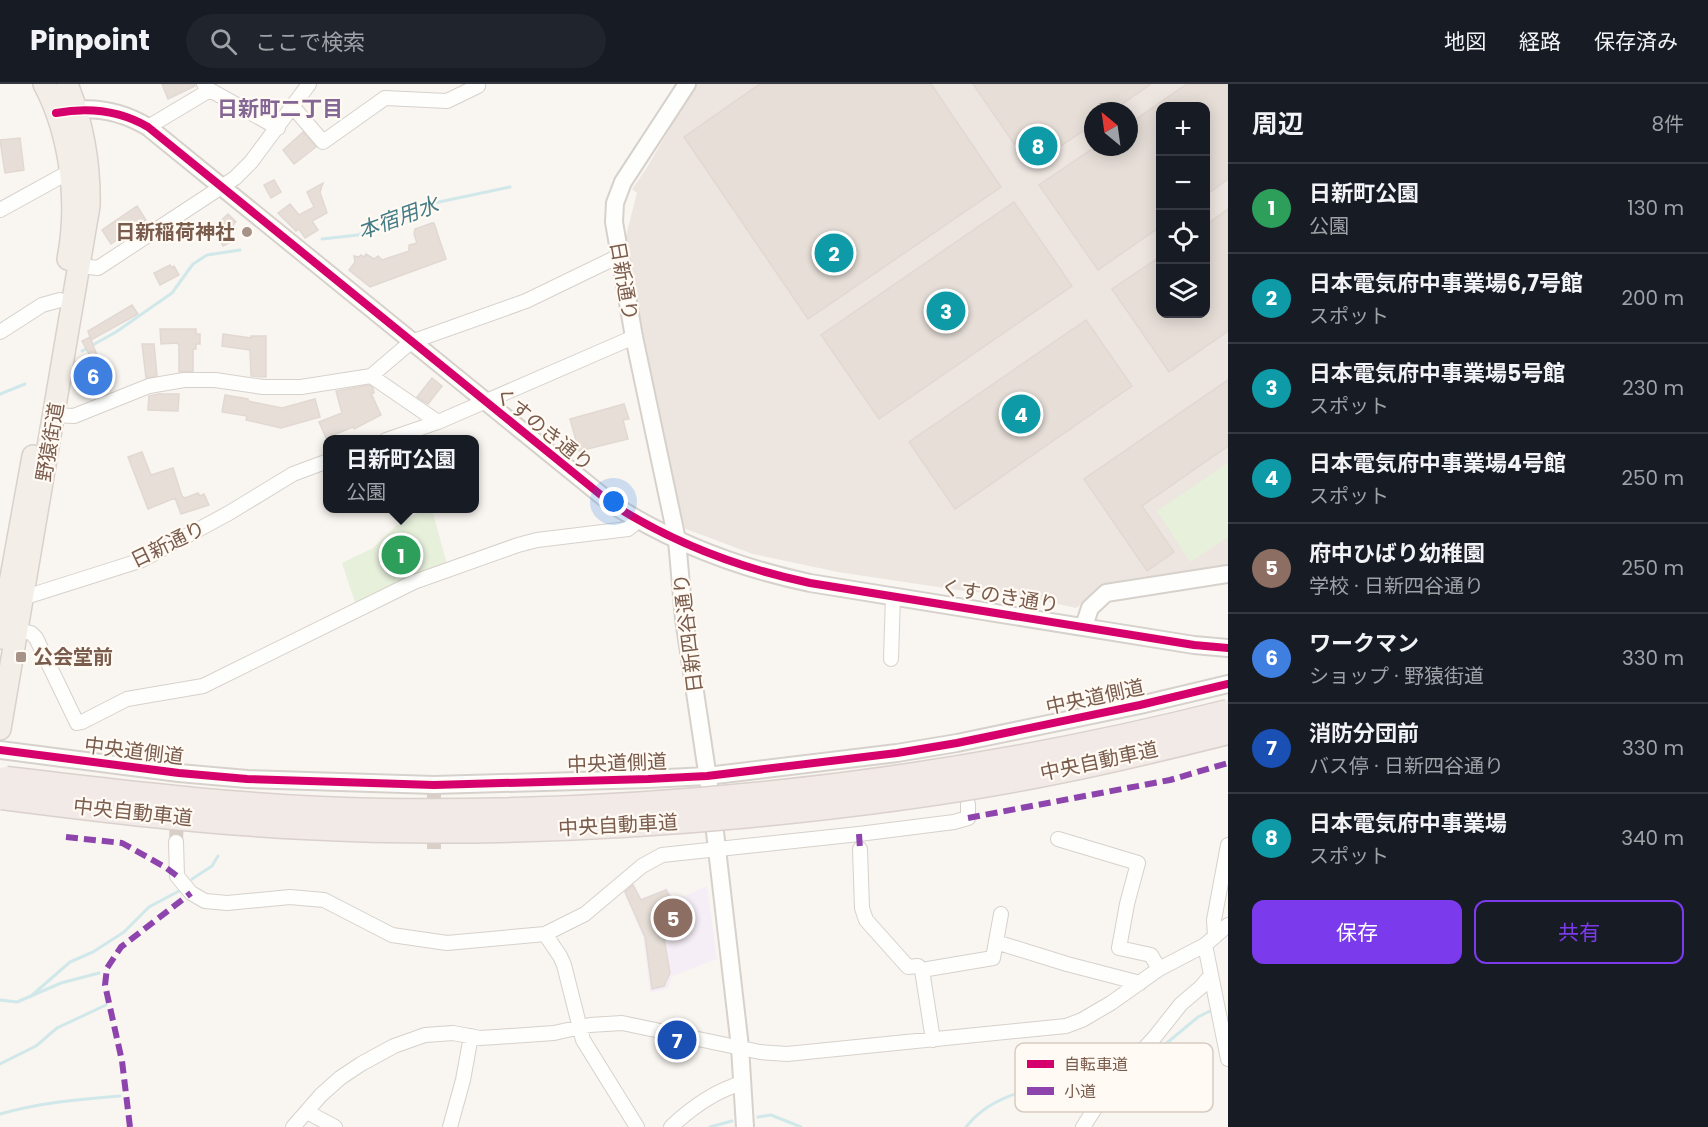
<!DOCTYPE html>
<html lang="ja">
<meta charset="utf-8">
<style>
:root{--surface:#171b24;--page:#20242c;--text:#f1f3f6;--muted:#9ea1a6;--line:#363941;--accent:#7c3aed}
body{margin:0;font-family:Poppins,"Noto Sans JP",sans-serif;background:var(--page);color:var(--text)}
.controls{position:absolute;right:18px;top:18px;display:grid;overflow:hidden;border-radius:12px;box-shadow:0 3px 15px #0003}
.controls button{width:54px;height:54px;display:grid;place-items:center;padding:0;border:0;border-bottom:2px solid var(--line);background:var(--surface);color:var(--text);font:30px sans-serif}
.compass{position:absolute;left:1084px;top:18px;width:54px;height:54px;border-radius:50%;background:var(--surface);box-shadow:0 3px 15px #0003;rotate:331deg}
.you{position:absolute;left:614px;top:418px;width:21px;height:21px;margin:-15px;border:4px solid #fff;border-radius:50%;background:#1a73e8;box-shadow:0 0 0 9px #1a73e833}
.badge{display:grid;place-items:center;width:39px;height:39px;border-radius:50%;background:var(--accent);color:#fff;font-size:20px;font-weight:700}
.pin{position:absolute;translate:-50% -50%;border:3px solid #fff;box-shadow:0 2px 6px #0006}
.popup{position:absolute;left:323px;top:351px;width:156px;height:78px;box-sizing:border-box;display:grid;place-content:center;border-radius:12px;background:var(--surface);filter:drop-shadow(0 2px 4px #0005);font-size:20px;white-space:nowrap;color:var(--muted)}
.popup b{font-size:22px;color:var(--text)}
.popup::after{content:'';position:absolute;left:50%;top:100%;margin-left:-12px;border:12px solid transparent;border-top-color:var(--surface)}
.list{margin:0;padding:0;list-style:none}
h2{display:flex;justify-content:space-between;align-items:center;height:78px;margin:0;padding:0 24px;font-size:26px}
h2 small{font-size:20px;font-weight:400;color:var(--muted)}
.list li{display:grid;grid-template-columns:39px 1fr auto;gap:18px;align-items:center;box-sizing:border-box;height:90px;padding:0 24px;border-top:2px solid var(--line)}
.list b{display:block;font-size:22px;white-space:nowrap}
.list p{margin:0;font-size:20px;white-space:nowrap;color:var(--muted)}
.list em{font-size:20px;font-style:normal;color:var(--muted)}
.actions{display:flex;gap:12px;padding:18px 24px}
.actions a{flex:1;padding:14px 0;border:2px solid var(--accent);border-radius:12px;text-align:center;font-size:21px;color:var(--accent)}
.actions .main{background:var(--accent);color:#fff}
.icon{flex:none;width:33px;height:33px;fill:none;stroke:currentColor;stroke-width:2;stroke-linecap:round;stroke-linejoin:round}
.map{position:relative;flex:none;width:1228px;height:1043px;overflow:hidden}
header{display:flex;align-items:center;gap:36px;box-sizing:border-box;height:84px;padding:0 30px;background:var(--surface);border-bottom:2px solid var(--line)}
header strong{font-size:28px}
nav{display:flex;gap:33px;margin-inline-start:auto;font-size:21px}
.search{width:420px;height:54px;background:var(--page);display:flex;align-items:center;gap:15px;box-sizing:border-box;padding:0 21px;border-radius:33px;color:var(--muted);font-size:22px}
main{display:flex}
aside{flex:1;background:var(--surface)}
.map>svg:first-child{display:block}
</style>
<header>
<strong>Pinpoint</strong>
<div class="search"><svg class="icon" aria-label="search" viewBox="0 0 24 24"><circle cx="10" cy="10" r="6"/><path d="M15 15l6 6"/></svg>ここで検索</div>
<nav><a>地図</a><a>経路</a><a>保存済み</a></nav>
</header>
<main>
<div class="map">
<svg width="1228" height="1043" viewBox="0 0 1228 1043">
<rect width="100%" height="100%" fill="#f9f5f0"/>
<!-- industrial -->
<path fill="#ede5e0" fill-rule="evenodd" d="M696,0H1228V482L1108,501L1076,524L1023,512L964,507L838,488L753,470L686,445L679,435L624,160L637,109L632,105L646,85ZM1160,22H1206V230H1160ZM1093,27H1129V63H1093Z"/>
<!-- education -->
<path fill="#f6eef6" d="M632,795L641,814L667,804L675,816L707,802L717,875L672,892L668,904L650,909L643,853L622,804Z"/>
<!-- green -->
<path fill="#e7f0db" d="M1228,379V453L1190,478L1157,427Z
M424,425H432L447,481L356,521L342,479L373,464L396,442Z"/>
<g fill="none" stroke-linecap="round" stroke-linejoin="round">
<!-- stream -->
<path stroke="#d0e8ea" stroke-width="3" d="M322,155L358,151L420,122L510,103
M82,267L116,248L172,209L193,180L207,171L240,166
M0,310L25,300
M192,795L212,782L218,772
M30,913L70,878L93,868L124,848L149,823L179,807
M0,916L17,918L61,899L99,889
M0,980L36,962L57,944L106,921
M1133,987L1198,933L1212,926
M0,1030C38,1019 80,1015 120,1012
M758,1033L771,1031L801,1043
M710,1043L732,1037
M966,1043C999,1001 1058,1001 1106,996"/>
</g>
<!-- building -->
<path fill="#e6ded7" stroke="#e2d8d2" stroke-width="1.5" d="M162,0H195V2L168,15Z
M760,0H931L1001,103L808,235L684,53Z
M973,0H1151L1112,27H1093V40L1030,83Z
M1187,0H1228V95L1206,111V22H1161V142L1098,186L1039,101L1095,63H1129V40Z
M303,48L316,63L294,80L283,66Z
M20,54L24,86L5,89L0,56Z
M274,96L281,108L271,114L264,101Z
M323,99L320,108L327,129L312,137L318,146L305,154L299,145L296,147L278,129L290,120L299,131L314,123L307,108Z
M1014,118L1072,202L879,335L821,251Z
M137,122L146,136L111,160L102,146Z
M1228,125V247L1169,288L1112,205L1161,172V230H1206V141Z
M228,130L236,138L233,140L236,145L227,150L231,158L223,162L213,144Z
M432,139H434L446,175L370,203L349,186L355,178L354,172L359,173L361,171L364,173L366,170L374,175L378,172L382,176L409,167V161L417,159L414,150L415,145Z
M170,181L172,184L174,182L179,191L160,201L154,189Z
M132,221L138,230L91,256L88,247Z
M1086,236L1132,302L955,425L909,358Z
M160,245H196V250H200V260H196V265H193V287L179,288V261L177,259L161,260Z
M223,250L251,254V252H266V293L251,292L250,266L222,262Z
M90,253L110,306L89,314L75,278L90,272L82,257Z
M142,260H154L157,292L146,294Z
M432,294L442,302L428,320L417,313Z
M1228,296V362L1142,422L1174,468L1147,487L1084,395Z
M369,301L373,304L374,309H371L381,331L354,345L353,343L326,354L319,338L342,329L336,307Z
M158,310H179L178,327L148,326L149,312Z
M225,311L248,315V317L282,324L315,315L320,333L281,344L246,336L247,332L222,328Z
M624,320L629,335L623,336L628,355L579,367L570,335Z
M142,368L151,391L173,384L182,412L185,414L198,409L200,412L204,410L209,421L181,430L175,414L148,425L128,373Z
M633,801L641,816L666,806L676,824L672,826L667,838L669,845L663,849L670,889L664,902L652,905L645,853L625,808Z"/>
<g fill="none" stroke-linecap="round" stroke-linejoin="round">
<!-- minor-tunnel -->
<path stroke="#d9cfc7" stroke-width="14" stroke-dasharray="14 7" stroke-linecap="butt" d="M176,758L179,689
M434,765V701"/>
<defs>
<path id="minor" d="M204,0L210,6L278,44
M293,23L323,58L385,14L447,17L478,2
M148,43L210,6
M0,126L69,88
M80,182L98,184L235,94L251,78L309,0
M0,248L42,221L60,216
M371,292L438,338
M54,331L74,332L149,302L184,296H215L263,303H301L371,292L411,258L526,217L619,172
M386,356L438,338L634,253
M16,516L142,476L229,429L293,390L328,377
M17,546L31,549L36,554L77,639L82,638L127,615L203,602L414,498L518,461L537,456L628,445L638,437
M891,575L893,512
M1058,755L1138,779L1127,820L1119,864L1151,871L1159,885
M176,758L177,792L191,809L205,817L227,819L290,813L324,816L392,851L447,859L545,850L585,830L642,782L662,771L859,750L954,738L968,734V720
M860,765L862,824L866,836L908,883L918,882L922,886L933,956
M545,850L560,872L564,881L583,956L637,1043
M1215,852L1214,836L1228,761
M996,858L1067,880L1140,899
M1205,861L1228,975
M922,886L993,874L1001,830
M307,1028L335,1043
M293,1043L321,1011L340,994L361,980L394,962L425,951L453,949L480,954L496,953L554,949L590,941L622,939L760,968L787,970L1066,942L1082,936L1111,919L1159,885L1205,861L1228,841
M450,1043L463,996L471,952
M671,1043C691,1024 715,1007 742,999
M1083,1043L1108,1004L1154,954L1181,920L1201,903L1211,891"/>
<path id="tertiary" d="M687,0L623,98L615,119L614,138L634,253L677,456L684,535L709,701
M66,27C95,22 123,28 148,43L612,420C673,459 739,484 810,499L1194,561L1228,564
M1084,542L1090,524L1106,509L1228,490
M0,666L179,689L247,695L434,701L648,695L707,692L897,669L957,659L1140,621L1228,600
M715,748L740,963L745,1043"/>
<path id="primary" d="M44,0C71,51 79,119 68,175
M0,554L33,372
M0,645L89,122C90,79 83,40 67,0"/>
</defs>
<!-- minor casing -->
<use href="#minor" stroke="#d7d1cb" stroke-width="16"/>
<!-- tertiary casing -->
<use href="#tertiary" stroke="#d7d1cb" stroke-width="20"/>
<!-- primary casing -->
<use href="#primary" stroke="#dad1cc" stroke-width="24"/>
<!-- minor -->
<use href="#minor" stroke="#fefefd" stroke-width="14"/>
<!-- tertiary -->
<use href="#tertiary" stroke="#fefefd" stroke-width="16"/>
<!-- primary -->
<use href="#primary" stroke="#f3eee8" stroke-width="21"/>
<defs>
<path id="motorway-bridge" d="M6,695C131,710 256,725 382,727C668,731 951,698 1228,628
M2,713C103,726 203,738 305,743C454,751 603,745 751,731C854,721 957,708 1059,687C1115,676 1172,662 1228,648"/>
</defs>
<!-- motorway-bridge casing -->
<use href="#motorway-bridge" stroke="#dad1cc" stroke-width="27" stroke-linecap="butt"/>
<!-- motorway-bridge -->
<use href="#motorway-bridge" stroke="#f2eae7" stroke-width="24"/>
<!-- quiet -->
<path stroke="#8e44ad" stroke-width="6" stroke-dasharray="12 6" stroke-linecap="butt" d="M968,734L1170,696L1228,679
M859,750L860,765
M66,753L122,759L165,783L177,792
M130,1043L122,977L105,901L107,884L121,863L191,809"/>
<defs>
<path id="cycleway" d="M56,29C89,23 119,26 148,43L612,420C673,459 739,484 810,499L1194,561L1228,564
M0,666L179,689L247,695L434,701L648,695L707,692L897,669L957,659L1140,621L1228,600"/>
</defs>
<!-- cycleway casing -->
<use href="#cycleway" stroke="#fffaf3" stroke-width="11"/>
<!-- cycleway -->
<use href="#cycleway" stroke="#d6006c" stroke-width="8"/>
</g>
<!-- markers -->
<g fill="#a69286" stroke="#fffaf3" stroke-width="2">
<circle cx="247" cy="148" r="6"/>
<rect x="15" y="567" width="12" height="12" rx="3"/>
</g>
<g text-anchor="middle" stroke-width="4.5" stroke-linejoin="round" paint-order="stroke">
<!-- poi labels -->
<g font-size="20" font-weight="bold" fill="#7a5c4d" stroke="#fffaf3" text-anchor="end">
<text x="235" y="155">日新稲荷神社</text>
<text x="33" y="580" text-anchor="start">公会堂前</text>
</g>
<!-- street labels -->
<g font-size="20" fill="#7a5c4d" stroke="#fffaf3">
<text transform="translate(624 197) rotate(80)" y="7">日新通り</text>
<text transform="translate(544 345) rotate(39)" y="7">くすのき通り</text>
<text transform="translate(50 358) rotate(-80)" y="7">野猿街道</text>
<text transform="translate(168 460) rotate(-26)" y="7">日新通り</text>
<text transform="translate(1000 512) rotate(9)" y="7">くすのき通り</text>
<text transform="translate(688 549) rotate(-97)" y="7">日新四谷通り</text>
<text transform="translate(1095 613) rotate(-12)" y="7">中央道側道</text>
<text transform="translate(134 667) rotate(7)" y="7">中央道側道</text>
<text transform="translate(1099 677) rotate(-12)" y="7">中央自動車道</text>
<text transform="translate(617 679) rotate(-2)" y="7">中央道側道</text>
<text transform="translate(133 728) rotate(6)" y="7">中央自動車道</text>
<text transform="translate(618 741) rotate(-3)" y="7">中央自動車道</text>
</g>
<!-- neighbourhood labels -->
<g font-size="21" font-weight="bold" fill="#846695" stroke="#fffaf3">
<text x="280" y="32">日新町二丁目</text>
</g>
<!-- water labels -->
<g font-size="21" font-style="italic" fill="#437c86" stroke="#fffaf3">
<text transform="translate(398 134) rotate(-20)" y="7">本宿用水</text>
</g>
</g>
<!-- legend -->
<rect x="1015" y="959" width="198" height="69" rx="9" fill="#fffaf3" stroke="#d7cbc1" stroke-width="1.5"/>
<rect x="1027" y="976" width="27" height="8" fill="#d6006c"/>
<rect x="1027" y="1003" width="27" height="8" fill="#8e44ad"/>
<g font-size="16" fill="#7a5c4d">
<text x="1064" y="986">自転車道</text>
<text x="1064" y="1013">小道</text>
</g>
</svg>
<div class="controls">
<button>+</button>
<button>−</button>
<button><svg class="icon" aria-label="locate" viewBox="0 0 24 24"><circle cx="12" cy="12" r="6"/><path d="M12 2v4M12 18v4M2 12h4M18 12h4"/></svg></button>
<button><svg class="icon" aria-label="layers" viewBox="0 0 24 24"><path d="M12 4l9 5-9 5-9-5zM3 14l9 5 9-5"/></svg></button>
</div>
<svg class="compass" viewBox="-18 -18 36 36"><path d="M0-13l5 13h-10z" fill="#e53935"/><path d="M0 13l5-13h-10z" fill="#9ea1a6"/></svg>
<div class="you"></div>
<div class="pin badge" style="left:401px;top:471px;background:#2e9e5b">1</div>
<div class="popup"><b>日新町公園</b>公園</div>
<div class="pin badge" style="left:834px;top:169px;background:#0f9aa8">2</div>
<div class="pin badge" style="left:946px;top:227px;background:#0f9aa8">3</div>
<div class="pin badge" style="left:1021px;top:330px;background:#0f9aa8">4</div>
<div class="pin badge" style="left:673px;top:834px;background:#8d6e63">5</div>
<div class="pin badge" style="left:93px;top:292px;background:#3f7fe0">6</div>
<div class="pin badge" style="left:677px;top:956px;background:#1a4fb4">7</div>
<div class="pin badge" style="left:1038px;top:62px;background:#0f9aa8">8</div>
</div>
<aside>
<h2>周辺<small>8件</small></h2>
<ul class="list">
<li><span class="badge" style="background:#2e9e5b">1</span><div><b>日新町公園</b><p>公園</p></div><em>130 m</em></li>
<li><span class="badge" style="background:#0f9aa8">2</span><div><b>日本電気府中事業場6,7号館</b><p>スポット</p></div><em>200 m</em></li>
<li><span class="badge" style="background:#0f9aa8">3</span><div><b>日本電気府中事業場5号館</b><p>スポット</p></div><em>230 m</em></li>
<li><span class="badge" style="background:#0f9aa8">4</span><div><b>日本電気府中事業場4号館</b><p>スポット</p></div><em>250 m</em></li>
<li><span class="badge" style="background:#8d6e63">5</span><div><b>府中ひばり幼稚園</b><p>学校 · 日新四谷通り</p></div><em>250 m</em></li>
<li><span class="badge" style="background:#3f7fe0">6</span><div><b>ワークマン</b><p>ショップ · 野猿街道</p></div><em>330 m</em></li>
<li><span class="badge" style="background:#1a4fb4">7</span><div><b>消防分団前</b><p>バス停 · 日新四谷通り</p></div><em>330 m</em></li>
<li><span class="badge" style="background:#0f9aa8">8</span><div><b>日本電気府中事業場</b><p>スポット</p></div><em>340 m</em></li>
</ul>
<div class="actions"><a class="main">保存</a><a>共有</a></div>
</aside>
</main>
